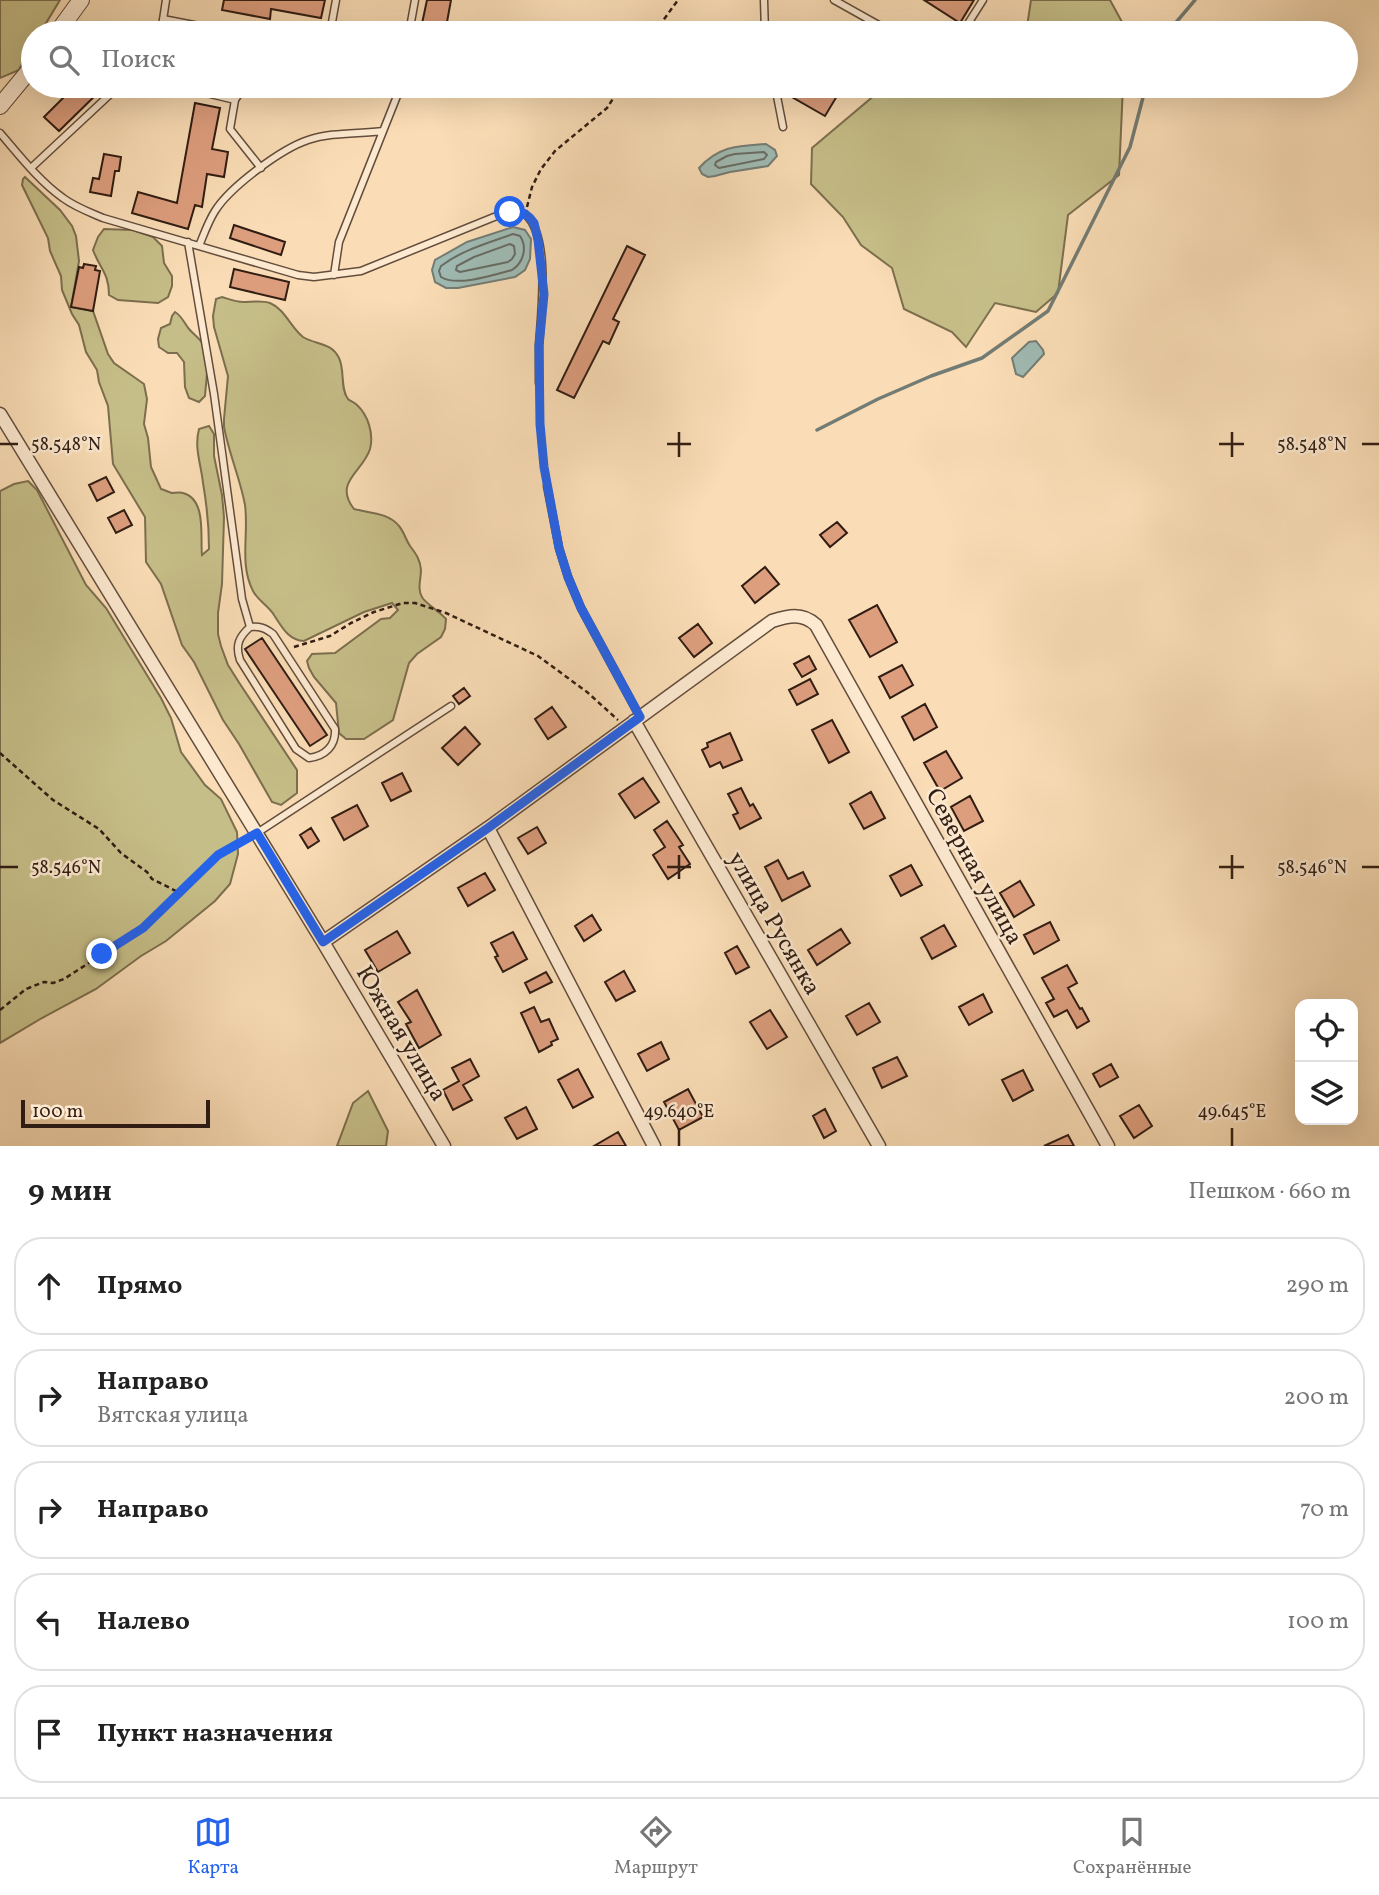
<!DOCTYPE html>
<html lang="ru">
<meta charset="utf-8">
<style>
:root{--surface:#fff;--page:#f6f6f6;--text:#222;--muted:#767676;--line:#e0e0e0;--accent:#2563eb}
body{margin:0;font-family:Vollkorn,serif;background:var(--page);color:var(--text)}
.controls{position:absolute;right:21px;bottom:21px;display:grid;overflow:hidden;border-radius:14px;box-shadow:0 7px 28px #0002}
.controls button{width:63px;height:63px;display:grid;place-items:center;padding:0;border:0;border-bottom:2px solid var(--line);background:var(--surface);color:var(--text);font:35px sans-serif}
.scale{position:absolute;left:21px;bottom:18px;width:189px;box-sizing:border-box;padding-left:7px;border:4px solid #311d13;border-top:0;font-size:19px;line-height:24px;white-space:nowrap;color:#311d13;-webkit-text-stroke:5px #fce9d0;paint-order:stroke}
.stop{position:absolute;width:21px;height:21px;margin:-16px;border:5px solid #2563eb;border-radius:50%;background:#fff}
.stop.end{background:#2563eb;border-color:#fff;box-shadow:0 2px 7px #0008}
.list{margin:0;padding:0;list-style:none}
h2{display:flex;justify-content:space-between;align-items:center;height:91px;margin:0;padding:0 28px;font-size:30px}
h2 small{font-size:23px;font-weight:400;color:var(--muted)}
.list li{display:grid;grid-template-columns:46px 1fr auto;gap:21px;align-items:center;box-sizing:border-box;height:98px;margin:0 14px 14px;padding:0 14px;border:2px solid var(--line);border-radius:28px}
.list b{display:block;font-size:26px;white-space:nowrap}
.list p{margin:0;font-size:23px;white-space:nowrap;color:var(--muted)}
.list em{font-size:23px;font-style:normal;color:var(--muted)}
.icon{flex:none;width:38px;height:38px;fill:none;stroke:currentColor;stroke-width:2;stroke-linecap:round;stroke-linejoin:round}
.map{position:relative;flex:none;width:1379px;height:1146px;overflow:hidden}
.search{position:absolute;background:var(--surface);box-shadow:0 7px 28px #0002;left:21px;right:21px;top:21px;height:77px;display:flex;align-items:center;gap:18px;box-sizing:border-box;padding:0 24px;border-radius:38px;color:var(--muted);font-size:26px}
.sheet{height:651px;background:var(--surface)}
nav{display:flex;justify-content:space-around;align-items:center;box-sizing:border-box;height:98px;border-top:2px solid var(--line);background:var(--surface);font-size:19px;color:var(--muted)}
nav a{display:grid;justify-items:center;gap:4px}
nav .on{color:var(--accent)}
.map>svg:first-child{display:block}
</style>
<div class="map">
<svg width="1379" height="1146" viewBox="0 0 1379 1146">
<rect width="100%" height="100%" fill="#faddb6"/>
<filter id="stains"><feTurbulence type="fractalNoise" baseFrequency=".00286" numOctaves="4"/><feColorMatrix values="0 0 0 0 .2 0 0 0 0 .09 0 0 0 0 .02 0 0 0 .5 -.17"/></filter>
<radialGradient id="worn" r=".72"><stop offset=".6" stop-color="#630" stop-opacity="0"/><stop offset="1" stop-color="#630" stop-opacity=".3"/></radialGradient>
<!-- green -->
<path fill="#c6be88" stroke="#7c6e4e" stroke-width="2" d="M0,0H60L40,33H33V41L19,70L0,78Z
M1031,0H1110L1128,33H1026Z
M898,86H1123L1119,175L1068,215L1058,293L1036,312L995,303L966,347L952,332L904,309L892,268L861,245L843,217L811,184L812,148L882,89Z
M25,177L60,210L72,226L76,236L79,261L71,307L93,311L108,354L114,363L144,384L147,399L144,424L148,438L151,467L161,489C165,490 168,492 172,493C174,493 181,492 183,493C207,499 200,538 202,555L209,549C209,526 207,506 203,483C201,464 194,448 199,429L209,426L214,434V456L222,495L224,517L222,584L218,613V634L221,646L228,665L240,684L297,770V793L281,805L272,802L239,744L223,720L194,662L182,645L161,584L146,562L145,517L113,464L108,406L99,382L97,370L86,352L79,325L72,314L62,290L61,276L50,251L48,238L22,185L23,179Z
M104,229L133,230L153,237L162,246L164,263L172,276V286L168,297L158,303L118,300L109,295C109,273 100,269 93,250L98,237Z
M222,297C229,299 236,302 243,302C251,302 262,300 270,303C285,309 291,328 303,337C316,345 331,342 339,358C345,370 340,389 348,399C350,401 354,402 357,405C368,415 374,434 370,449C363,472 333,482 354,509C370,513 389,513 399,526C404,532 406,540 410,546C416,554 420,559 421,570C421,579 417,589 422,597C424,602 440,612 446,619L445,629L441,637L417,654L409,663L393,720L364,739H346L339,733L336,703L314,677L309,668L307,661L312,654L335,653L381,619L390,618L398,610L392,603L364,612L304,641C288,640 282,627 274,615C268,605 258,601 253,591C239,564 249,534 245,505C240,478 229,454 224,427V419L228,376L214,327L213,316L216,299Z
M175,312C182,316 184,323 189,329C194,335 201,339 204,346C210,360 206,381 205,396L199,402L189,398L185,387L184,362L177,353H168L159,347L158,339L161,328L170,324L172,316Z
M28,481L37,490L86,585L106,608L161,698L171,718L181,752L205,785L221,799L237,832L238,854L230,884L215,901L166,941L141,956L96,989L42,1018L0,1043V491L14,484Z
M368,1091L388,1131L386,1146H337L353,1103Z"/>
<!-- water -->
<path fill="#9fbbb4" stroke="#737c74" stroke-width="2" d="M766,144L775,150L777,156L768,166L730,172L715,176L708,177L702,174L699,168C719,146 737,146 766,144Z
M513,227L525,230L531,239L530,259L525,270L515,277L458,288H446L435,282L432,270L435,260L467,242Z
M1036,341L1043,350L1044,354L1023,377L1016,374L1012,358L1029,342Z"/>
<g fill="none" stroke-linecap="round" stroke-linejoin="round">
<!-- shore -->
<path stroke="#686c64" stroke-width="2" d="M764,152L767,155L764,159L719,168L715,165L716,162L727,156L735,154Z
M513,234L520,236C528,248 523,263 512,270C494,275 456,287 441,277L439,271L441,266C462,250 488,243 513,234Z
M510,244L514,246L515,254L512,259L508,262L460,272L456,270L457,266L474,257Z"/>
<!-- stream -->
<path stroke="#737c74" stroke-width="3.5" d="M1167,33L1195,0
M817,430L878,399L931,376L982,358L1048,311L1130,147L1146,86"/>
</g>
<!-- building -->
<path fill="#dd9e7e" stroke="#311d13" stroke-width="2" d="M224,0H325L321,18L271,9L270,19L222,10Z
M427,0H451L445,33H420Z
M924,0H974L960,23Z
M75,86H105L59,131L44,117Z
M407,86H435L433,96L405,91Z
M798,86H843L825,116L792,97Z
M195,103L220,108L212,149L228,152L224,177L207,174L202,207L195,205L188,229L132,213L138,192L177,203Z
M104,154L121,157L119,171H115L111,196L90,192L93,178L99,179Z
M234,225L285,242L281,255L230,238Z
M627,246L645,255L613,319L619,322L609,344L603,341L574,398L557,390Z
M84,264L96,266L95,270L100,271L93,311L71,307L79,267L83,268Z
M234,269L289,282L285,300L230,287Z
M106,477L114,492L97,501L89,485Z
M124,510L132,525L116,533L108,518Z
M837,522L847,533L830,547L820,535Z
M765,567L779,584L755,603L742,586Z
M877,605L897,642L870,657L849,620Z
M698,624L712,643L694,657L679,638Z
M262,638L327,735L310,746L245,649Z
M809,656L816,669L802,677L794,664Z
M902,665L913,685L890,698L879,677Z
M810,679L818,694L797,705L789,690Z
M464,688L470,696L459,704L453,696Z
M925,704L937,727L914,740L902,717Z
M552,707L566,727L548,739L535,719Z
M832,720L849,752L829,763L812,730Z
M465,727L480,744L458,765L442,748Z
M730,733L742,760L723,768L720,762L710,767L702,750L708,747L707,743Z
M946,751L962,778L940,791L924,763Z
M402,773L411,791L391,801L382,783Z
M643,778L659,802L635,818L619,794Z
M741,788L750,806L753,804L761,818L740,829L733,815L738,813L728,794Z
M871,792L885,818L864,829L850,804Z
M970,796L983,821L964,831L951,807Z
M357,805L368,826L344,840L332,818Z
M667,821L683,845L679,847L690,864L668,879L653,855L665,847L654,830Z
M537,827L546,843L528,854L518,838Z
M311,828L319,841L308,848L300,835Z
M778,860L788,879L803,872L810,886L782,901L765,867Z
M911,865L922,885L901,896L890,876Z
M485,873L495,890L468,906L458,888Z
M1020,881L1034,905L1014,917L1000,893Z
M592,915L601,930L584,941L575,926Z
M1050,922L1059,940L1034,954L1024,935Z
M944,925L956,946L932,959L921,938Z
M841,929L850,943L817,965L808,950Z
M397,931L410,953L378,972L365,950Z
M513,932L527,959L503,972L495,957L498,956L491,943Z
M737,946L749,967L736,974L725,953Z
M1067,965L1077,983L1068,988L1080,1009L1082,1008L1089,1021L1077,1028L1067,1010L1054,1017L1046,1003L1054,999L1042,978Z
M624,971L635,991L616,1001L605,982Z
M546,972L552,982L530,993L525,983Z
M417,990L441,1035L419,1048L406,1024L411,1022L398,1002Z
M983,994L992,1012L969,1025L959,1007Z
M869,1003L880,1022L857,1035L846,1016Z
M534,1007L541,1022L549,1019L558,1039L551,1042L552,1045L539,1052L521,1013Z
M770,1010L787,1037L767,1049L750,1022Z
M661,1042L669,1059L647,1071L638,1054Z
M897,1057L907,1076L882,1088L873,1068Z
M470,1059L479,1076L463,1085L472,1100L453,1110L443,1090L459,1081L452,1068Z
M1111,1064L1118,1077L1100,1087L1093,1074Z
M578,1069L593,1097L573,1108L558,1080Z
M1023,1070L1033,1090L1013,1101L1002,1080Z
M688,1089L703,1117L679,1130L664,1102Z
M1139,1105L1152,1126L1134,1138L1120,1116Z
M526,1107L537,1129L517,1139L505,1118Z
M825,1109L836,1131L824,1138L813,1116Z
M618,1132L626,1146H594Z
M1068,1135L1074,1146H1044Z"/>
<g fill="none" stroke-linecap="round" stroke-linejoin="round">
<defs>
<path id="service" d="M764,0L765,33
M834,0L884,28
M163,19L235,33
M161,33L166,0
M330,33L336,0
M409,33L415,0
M962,33L983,0
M177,86L235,100L244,86
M775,86L783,127
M235,100L230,129L261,168
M0,133C19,155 39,181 63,198C75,207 89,212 103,218L298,275L314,277L361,271L504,213L525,214C551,236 541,313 539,345C539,358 539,370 539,383
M31,168L119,86
M188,242L214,394L242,599L250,627C260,626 265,628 273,634L335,729C336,746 325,756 309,758L296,749L240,660C235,645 239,637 250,627
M199,246C204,234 208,222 215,211C230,187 281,149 308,140C331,132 359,134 383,131
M334,275L339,242L401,86
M547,486L559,548L568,577L581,608L640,717
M257,833L451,706"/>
<path id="minor" d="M0,414L323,942L444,1146
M634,721L879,1146
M488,828L654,1146
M323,942L488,828L772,621C788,616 802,612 816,625L1108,1146"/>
<path id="tertiary" d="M57,33L81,0
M0,106L33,66"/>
</defs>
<!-- service casing -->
<use href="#service" stroke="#634d3c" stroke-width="9"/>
<!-- minor casing -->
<use href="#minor" stroke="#634d3c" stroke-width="15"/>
<!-- tertiary casing -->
<use href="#tertiary" stroke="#634d3c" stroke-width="18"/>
<!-- path -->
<path stroke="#311d13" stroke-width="2.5" stroke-dasharray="5 3.5" stroke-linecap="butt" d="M654,33L678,0
M527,207L532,187L541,169L555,151L607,108L621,86
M539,390L546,477
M294,647L330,636L351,623L374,612L403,603H415L446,613L538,656L587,692L618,720
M0,753L53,800L99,829L121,853L147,872L152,879L178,892
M0,1010L26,989L44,982L53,983L64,979L143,928L218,855L245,840"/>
<!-- service -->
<use href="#service" stroke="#fce9d0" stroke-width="6"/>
<!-- minor -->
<use href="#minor" stroke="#fce9d0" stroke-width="12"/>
<!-- tertiary -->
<use href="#tertiary" stroke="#fce9d0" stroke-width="16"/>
</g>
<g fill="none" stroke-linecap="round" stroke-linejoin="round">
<!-- route -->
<path stroke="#2563eb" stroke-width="9" d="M102,954L143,928L218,855L257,833L323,942L488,828L640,717L581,608L568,577L559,548L544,467L540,424L539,346L544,294L538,240L534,223L530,218L525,214L510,212"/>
</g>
<!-- ticks -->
<path fill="none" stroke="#311d13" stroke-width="2.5" d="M679,432V457M1232,432V457M0,444H18M667,444H691M1219,444H1244M1362,444H1379M679,855V879M1232,855V879M0,867H18M667,867H691M1219,867H1244M1362,867H1379M679,1128V1146M1232,1128V1146"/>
<g text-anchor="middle" stroke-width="5" stroke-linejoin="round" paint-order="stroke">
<!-- street labels -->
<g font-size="24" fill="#311d13" stroke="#fce9d0">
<text transform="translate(975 866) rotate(61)" y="8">Северная улица</text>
<text transform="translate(775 923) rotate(60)" y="8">улица Русянка</text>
<text transform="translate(402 1033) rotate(59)" y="8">Южная улица</text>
</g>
</g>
<g font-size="18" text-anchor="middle" fill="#311d13" stroke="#fce9d0" stroke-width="5" stroke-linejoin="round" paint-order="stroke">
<text x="66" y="450">58.548°N</text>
<text x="1312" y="450">58.548°N</text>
<text x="66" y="873">58.546°N</text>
<text x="1312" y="873">58.546°N</text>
<text x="679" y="1117">49.640°E</text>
<text x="1232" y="1117">49.645°E</text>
</g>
<rect width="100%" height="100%" filter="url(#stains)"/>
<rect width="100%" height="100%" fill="url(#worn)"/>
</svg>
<div class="controls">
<button><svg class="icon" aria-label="locate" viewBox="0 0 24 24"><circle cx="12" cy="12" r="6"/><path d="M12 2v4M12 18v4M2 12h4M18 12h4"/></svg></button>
<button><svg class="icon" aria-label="layers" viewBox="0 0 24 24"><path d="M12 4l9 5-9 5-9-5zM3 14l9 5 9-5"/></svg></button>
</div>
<div class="scale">100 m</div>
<div class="stop" style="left:510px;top:212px"></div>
<div class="stop end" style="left:102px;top:954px"></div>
<div class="search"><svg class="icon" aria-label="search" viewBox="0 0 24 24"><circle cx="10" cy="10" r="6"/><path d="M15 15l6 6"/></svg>Поиск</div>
</div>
<section class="sheet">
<h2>9 мин<small>Пешком · 660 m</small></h2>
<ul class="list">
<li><svg class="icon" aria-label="ahead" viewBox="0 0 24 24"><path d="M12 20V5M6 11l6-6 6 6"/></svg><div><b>Прямо</b></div><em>290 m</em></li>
<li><svg class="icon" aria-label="right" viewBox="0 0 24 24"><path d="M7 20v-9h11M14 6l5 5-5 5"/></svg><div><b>Направо</b><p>Вятская улица</p></div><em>200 m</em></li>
<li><svg class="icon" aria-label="right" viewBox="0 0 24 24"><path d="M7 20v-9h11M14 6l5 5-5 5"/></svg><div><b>Направо</b></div><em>70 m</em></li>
<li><svg class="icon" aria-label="left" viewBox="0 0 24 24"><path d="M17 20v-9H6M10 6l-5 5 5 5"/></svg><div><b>Налево</b></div><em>100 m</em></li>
<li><svg class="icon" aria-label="arrive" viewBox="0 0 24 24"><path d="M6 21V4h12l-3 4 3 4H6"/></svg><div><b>Пункт назначения</b></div></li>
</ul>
</section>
<nav>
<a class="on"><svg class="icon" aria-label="map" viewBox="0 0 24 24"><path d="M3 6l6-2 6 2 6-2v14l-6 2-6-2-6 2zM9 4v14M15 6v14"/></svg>Карта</a>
<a><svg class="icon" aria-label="directions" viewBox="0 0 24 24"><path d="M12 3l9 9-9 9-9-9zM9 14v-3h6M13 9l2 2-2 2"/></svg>Маршрут</a>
<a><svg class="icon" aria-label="saved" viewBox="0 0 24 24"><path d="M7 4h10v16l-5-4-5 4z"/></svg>Сохранённые</a>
</nav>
